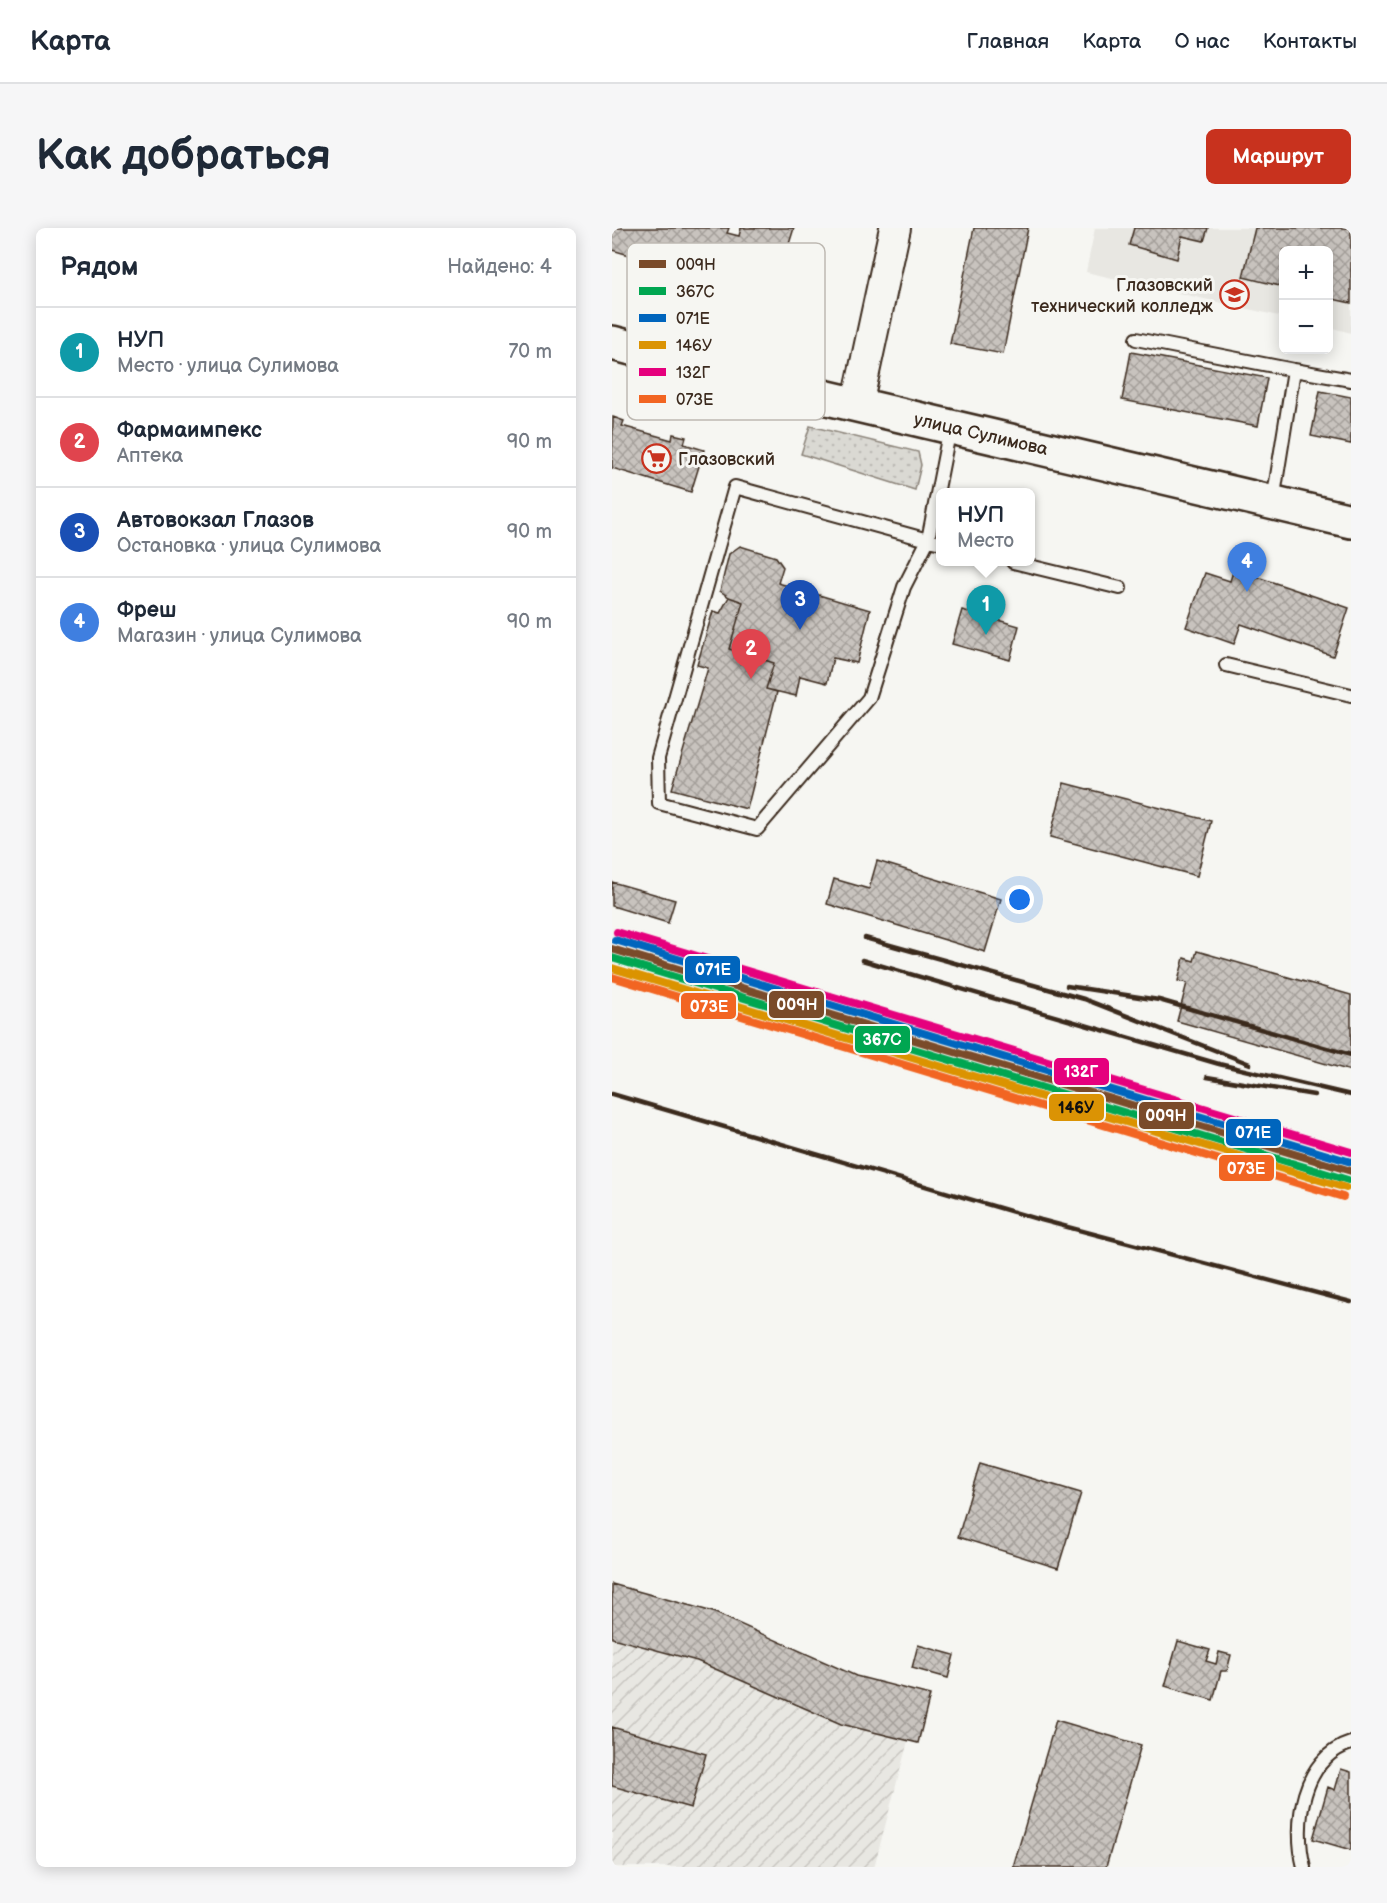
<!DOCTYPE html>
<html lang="ru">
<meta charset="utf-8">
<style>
:root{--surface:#fff;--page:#f6f6f7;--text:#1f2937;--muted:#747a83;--line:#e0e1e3;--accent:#c8321e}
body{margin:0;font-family:"Balsamiq Sans",sans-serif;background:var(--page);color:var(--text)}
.controls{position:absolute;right:18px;top:18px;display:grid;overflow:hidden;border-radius:9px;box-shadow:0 3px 15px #0003}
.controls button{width:54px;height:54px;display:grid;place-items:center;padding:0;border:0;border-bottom:2px solid var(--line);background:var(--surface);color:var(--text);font:30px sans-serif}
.you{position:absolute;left:408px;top:672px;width:21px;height:21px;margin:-15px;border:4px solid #fff;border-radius:50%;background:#1a73e8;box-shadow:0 0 0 9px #1a73e833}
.badge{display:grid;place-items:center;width:39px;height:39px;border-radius:50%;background:var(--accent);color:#fff;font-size:20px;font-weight:700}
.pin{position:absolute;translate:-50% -50px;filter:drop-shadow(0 2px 3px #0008)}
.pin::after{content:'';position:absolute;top:32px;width:21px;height:18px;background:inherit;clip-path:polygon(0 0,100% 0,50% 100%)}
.popup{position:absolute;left:324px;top:260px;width:99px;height:78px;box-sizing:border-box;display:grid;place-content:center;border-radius:9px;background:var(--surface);filter:drop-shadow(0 2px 4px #0005);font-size:20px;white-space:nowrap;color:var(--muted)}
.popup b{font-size:22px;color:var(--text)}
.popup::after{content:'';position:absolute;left:50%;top:100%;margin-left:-12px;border:12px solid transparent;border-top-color:var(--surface)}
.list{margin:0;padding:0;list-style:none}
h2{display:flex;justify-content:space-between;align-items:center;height:78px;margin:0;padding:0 24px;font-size:26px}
h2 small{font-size:20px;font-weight:400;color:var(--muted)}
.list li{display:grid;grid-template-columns:39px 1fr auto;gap:18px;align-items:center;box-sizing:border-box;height:90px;padding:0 24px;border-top:2px solid var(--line)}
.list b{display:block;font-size:22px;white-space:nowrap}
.list p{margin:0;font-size:20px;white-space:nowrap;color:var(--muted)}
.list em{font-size:20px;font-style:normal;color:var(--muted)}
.map{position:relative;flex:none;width:739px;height:1639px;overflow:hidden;border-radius:9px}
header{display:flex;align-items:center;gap:36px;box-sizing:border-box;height:84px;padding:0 30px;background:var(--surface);border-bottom:2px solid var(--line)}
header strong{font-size:28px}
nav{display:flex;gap:33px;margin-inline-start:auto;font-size:21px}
.intro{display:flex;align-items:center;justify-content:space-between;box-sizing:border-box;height:144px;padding:0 36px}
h1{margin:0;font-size:42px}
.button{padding:15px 27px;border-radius:9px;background:var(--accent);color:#fff;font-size:21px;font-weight:700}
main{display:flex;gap:36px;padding:0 36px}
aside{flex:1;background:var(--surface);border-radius:9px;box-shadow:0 3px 15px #0003}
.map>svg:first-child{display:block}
</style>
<header>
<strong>Карта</strong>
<nav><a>Главная</a><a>Карта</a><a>О нас</a><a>Контакты</a></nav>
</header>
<div class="intro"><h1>Как добраться</h1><a class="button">Маршрут</a></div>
<main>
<aside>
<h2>Рядом<small>Найдено: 4</small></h2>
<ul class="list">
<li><span class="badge" style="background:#0f9aa8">1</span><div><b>НУП</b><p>Место · улица Сулимова</p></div><em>70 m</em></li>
<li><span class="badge" style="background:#e0444e">2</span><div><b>Фармаимпекс</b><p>Аптека</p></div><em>90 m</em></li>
<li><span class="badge" style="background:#1a4fb4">3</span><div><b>Автовокзал Глазов</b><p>Остановка · улица Сулимова</p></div><em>90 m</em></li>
<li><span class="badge" style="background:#3f7fe0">4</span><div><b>Фреш</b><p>Магазин · улица Сулимова</p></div><em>90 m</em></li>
</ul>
</aside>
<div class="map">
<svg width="739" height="1639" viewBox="0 0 739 1639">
<defs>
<pattern id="industrial-furrows" width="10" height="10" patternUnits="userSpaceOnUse" patternTransform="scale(1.5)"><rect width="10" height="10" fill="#e8e7e2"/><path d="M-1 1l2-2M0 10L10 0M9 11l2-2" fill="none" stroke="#c8c6c1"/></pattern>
<pattern id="grass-dots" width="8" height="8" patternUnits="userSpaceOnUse" patternTransform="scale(1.5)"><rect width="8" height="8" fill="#dad9d3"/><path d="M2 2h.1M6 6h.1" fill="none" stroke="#bcbab5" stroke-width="1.8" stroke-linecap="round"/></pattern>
<pattern id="building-cross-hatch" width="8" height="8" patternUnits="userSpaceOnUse" patternTransform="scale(1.5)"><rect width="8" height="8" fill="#c8c3be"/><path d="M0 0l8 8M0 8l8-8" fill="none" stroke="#a49f9a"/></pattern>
</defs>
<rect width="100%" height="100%" fill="#f6f6f2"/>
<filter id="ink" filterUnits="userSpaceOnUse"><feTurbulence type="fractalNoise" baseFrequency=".0167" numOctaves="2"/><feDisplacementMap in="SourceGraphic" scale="12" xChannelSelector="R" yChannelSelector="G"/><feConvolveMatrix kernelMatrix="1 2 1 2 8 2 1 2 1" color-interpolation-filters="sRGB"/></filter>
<g filter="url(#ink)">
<!-- built -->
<path fill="#e8e7e2" d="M483,0H739V105L717,99L716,22H672L671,89L474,44Z"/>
<!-- industrial -->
<path fill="url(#industrial-furrows)" d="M0,1356L101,1384L244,1448L318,1467L306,1515L296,1513L262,1639H0Z"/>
<!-- grass -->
<path fill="url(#grass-dots)" stroke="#8a8278" stroke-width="1.5" d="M198,198L306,224L309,237L303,262L189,226Z"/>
<!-- building -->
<path fill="url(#building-cross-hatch)" stroke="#3b2a1e" stroke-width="1.5" d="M0,0H117L115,5L127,8L129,0H182L177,16L189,19L182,45L170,41L163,63L142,57L140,65L91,50L93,40L44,25L41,34L0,22Z
M362,0H416L391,126L338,116Z
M522,0H596L592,13L570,8L565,31L517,17Z
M643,0H739V75L716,70V22H672V59L631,49Z
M519,124L655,150L646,198L510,172Z
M708,163L739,169V216L699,208Z
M1,189L12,193L10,198L60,212L61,206L74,209L72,216L92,222L79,264L0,240Z
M128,318L164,329L171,339L166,355L258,382L245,435L221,430L215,455L188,448L184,468L154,461L162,435L117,421L131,374L117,369L108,363L117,326Z
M622,341L737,380L721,428L629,396L622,416L574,399L593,345L618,353Z
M117,369L131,374L117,421L162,435L154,461L165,464L135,581L60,561L96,440L85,437L101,383L108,385Z
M350,382L407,398L398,432L340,416Z
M452,555L599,593L585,648L438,609Z
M265,633L389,671L373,724L215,676L222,651L257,661Z
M0,654L63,672L56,695L0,678Z
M585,723L739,767V843L565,793L575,755L566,753L572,730L582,733Z
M368,1235L469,1265L446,1340L346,1309Z
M0,1356L101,1384L244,1448L318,1467L306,1515L229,1496L85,1433L0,1410Z
M566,1413L598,1422L594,1433L604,1436L607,1424L619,1427L615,1443H609L601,1472L553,1458Z
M306,1417L342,1427L336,1450L300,1440Z
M444,1492L529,1517L494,1639H401Z
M0,1499L94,1526L79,1580L0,1558Z
M729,1541L739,1544V1622L701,1611L716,1559L723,1562Z"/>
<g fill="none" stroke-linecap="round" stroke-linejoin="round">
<defs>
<path id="service" d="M524,111L682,142
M661,273L682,142L739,152
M329,315L316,312L123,259L46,530L47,575L145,601L257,470L292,359L316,312L338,200
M401,334L508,360
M614,437L739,467
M692,1639C681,1596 690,1530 739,1515"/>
<path id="tertiary" d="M245,177L283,0"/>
<path id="secondary" d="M0,115L203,167L739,293"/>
</defs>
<!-- service casing -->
<use href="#service" stroke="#3b2a1e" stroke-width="16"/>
<!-- tertiary casing -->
<use href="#tertiary" stroke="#3b2a1e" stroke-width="34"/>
<!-- secondary casing -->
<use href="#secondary" stroke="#3b2a1e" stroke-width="38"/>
<!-- service -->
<use href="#service" stroke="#f6f6f2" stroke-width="12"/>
<!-- tertiary -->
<use href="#tertiary" stroke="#f6f6f2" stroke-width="30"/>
<!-- secondary -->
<use href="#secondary" stroke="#f6f6f2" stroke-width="33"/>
<!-- rail -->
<path stroke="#3b2a1e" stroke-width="4.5" d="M253,710L472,771L638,836
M250,732L607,836L739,867
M455,758L547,772L739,827
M595,849L702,867
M0,866L429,992L739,1074"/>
<defs>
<path id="rail-1" d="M0,721L739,943"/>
<path id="rail-2" d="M0,730L736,952"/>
<path id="rail-3" d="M3,712L739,934"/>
<path id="rail-4" d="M0,740L734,960"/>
<path id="rail-5" d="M5,704L739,924"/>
<path id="rail-6" d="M0,749L731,969"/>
</defs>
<!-- rail-1 casing -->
<use href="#rail-1" stroke="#f6f6f2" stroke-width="12"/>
<!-- rail-2 casing -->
<use href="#rail-2" stroke="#f6f6f2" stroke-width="12"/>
<!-- rail-3 casing -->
<use href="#rail-3" stroke="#f6f6f2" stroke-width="12"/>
<!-- rail-4 casing -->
<use href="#rail-4" stroke="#f6f6f2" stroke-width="12"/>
<!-- rail-5 casing -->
<use href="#rail-5" stroke="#f6f6f2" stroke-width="12"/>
<!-- rail-6 casing -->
<use href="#rail-6" stroke="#f6f6f2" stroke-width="12"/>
<!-- rail-1 -->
<use href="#rail-1" stroke="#7a4b2a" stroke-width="8"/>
<!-- rail-2 -->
<use href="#rail-2" stroke="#00a651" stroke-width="8"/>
<!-- rail-3 -->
<use href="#rail-3" stroke="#0065bd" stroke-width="8"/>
<!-- rail-4 -->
<use href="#rail-4" stroke="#db9304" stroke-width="8"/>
<!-- rail-5 -->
<use href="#rail-5" stroke="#e5007d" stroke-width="8"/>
<!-- rail-6 -->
<use href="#rail-6" stroke="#f26522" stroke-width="8"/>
</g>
</g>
<!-- icons -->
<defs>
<symbol id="university-ring" viewBox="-11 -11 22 22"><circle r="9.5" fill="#f6f6f2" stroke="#c8321e" stroke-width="1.5"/><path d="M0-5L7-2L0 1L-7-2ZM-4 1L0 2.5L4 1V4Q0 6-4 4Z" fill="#c8321e"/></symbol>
<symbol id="supermarket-ring" viewBox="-11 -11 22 22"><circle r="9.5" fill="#f6f6f2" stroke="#c8321e" stroke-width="1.5"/><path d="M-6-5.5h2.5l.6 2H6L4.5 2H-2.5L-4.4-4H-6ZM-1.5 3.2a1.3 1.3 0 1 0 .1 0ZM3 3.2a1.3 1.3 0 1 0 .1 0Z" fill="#c8321e"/></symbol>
</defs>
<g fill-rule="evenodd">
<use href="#university-ring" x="606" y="50" width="33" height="33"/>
<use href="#supermarket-ring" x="28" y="214" width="33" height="33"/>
</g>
<g text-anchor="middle" stroke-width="6" stroke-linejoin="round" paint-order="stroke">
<!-- poi labels -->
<g font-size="18" fill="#3b2a1e" stroke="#f6f6f2" text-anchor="end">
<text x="601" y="63">Глазовский<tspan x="601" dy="21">технический колледж</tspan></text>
<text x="66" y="237" text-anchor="start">Глазовский</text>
</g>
<!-- street labels -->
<g font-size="18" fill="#3b2a1e" stroke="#f6f6f2">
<text transform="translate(369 206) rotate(13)" y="6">улица Сулимова</text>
</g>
</g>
<!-- legend -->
<rect x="15" y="15" width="198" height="177" rx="9" fill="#f6f6f2" stroke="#beb9b2" stroke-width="1.5"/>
<rect x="27" y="32" width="27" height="8" fill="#7a4b2a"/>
<rect x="27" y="59" width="27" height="8" fill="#00a651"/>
<rect x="27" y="86" width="27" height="8" fill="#0065bd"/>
<rect x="27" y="113" width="27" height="8" fill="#db9304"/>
<rect x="27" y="140" width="27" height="8" fill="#e5007d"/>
<rect x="27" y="167" width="27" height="8" fill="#f26522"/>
<g font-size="16" fill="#3b2a1e">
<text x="64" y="42">009Н</text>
<text x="64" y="69">367С</text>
<text x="64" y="96">071Е</text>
<text x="64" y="123">146У</text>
<text x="64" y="150">132Г</text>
<text x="64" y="177">073Е</text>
</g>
<g stroke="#f6f6f2" stroke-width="2">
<rect x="72" y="727" width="57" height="29" rx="6" fill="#0065bd"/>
<rect x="156" y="762" width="57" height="29" rx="6" fill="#7a4b2a"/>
<rect x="68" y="764" width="57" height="28" rx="6" fill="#f26522"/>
<rect x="242" y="797" width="57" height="29" rx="6" fill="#00a651"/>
<rect x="441" y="829" width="57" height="29" rx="6" fill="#e5007d"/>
<rect x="436" y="865" width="57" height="29" rx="6" fill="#db9304"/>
<rect x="526" y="873" width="57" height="29" rx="6" fill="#7a4b2a"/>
<rect x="613" y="890" width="57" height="29" rx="6" fill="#0065bd"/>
<rect x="606" y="926" width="57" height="28" rx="6" fill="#f26522"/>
</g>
<g font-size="16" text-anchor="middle" font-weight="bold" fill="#fff">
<text x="101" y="747">071Е</text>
<text x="185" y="782">009Н</text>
<text x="97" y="784">073Е</text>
<text x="270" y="817">367С</text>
<text x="469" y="849">132Г</text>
<text x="554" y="893">009Н</text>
<text x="641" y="910">071Е</text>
<text x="634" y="946">073Е</text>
</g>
<g font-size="16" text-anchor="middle" font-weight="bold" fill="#111">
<text x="464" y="885">146У</text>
</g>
</svg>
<div class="controls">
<button>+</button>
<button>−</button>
</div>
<div class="you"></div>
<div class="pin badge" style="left:374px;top:407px;background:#0f9aa8">1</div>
<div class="popup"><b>НУП</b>Место</div>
<div class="pin badge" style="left:139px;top:451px;background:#e0444e">2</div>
<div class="pin badge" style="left:188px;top:402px;background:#1a4fb4">3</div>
<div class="pin badge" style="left:635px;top:364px;background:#3f7fe0">4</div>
</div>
</main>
